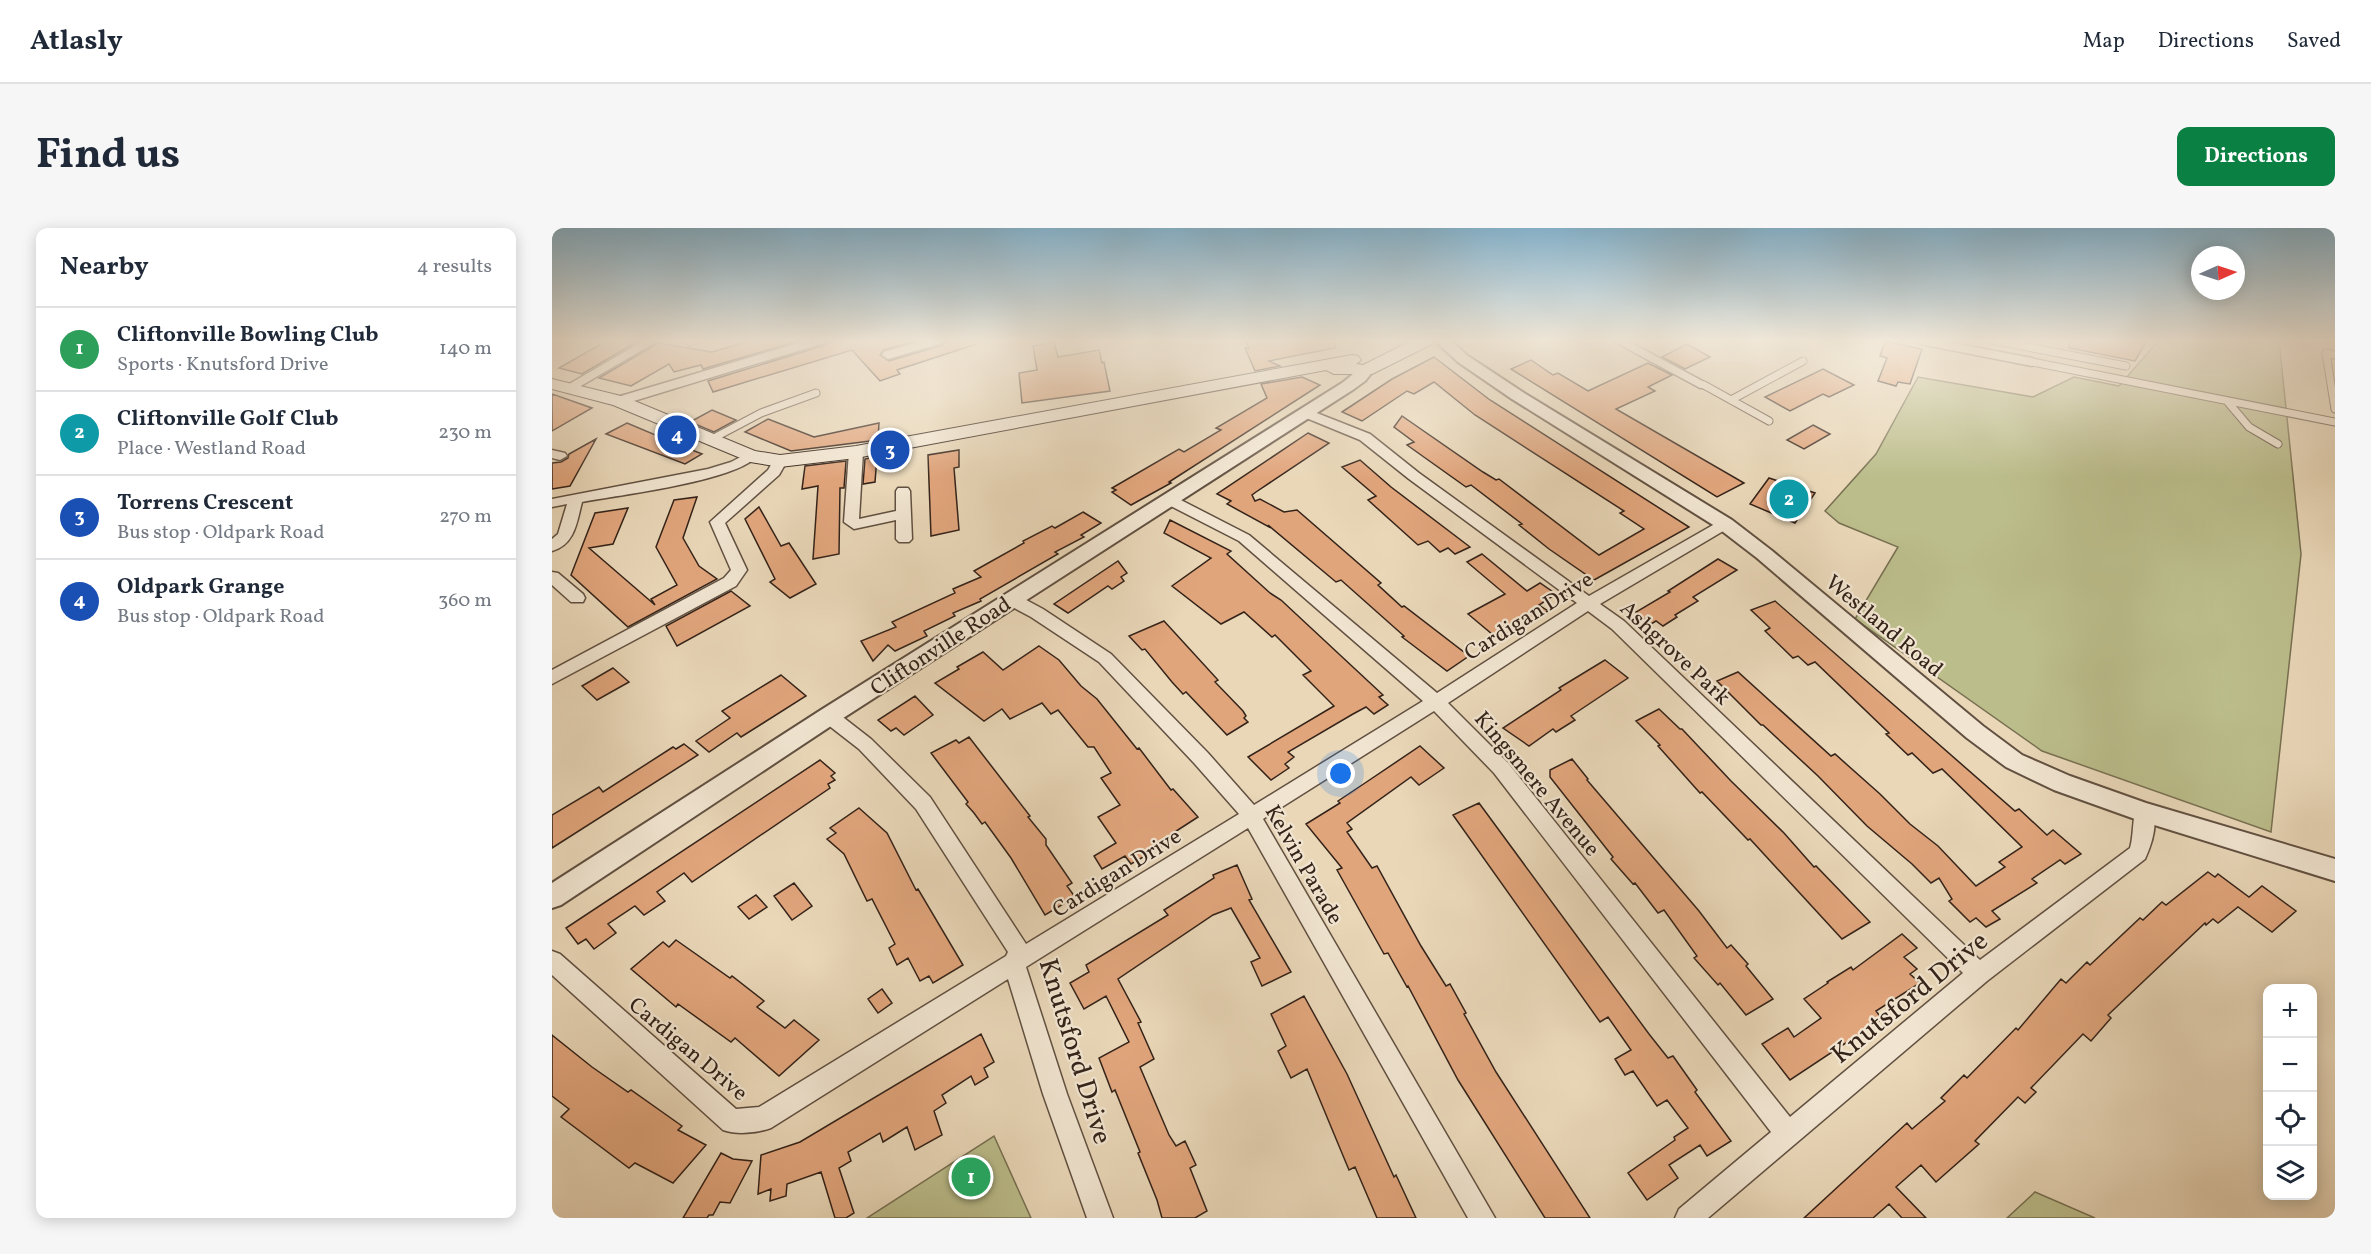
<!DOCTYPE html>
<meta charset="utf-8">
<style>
:root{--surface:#fff;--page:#f6f6f7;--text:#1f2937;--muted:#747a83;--line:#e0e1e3;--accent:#0b8043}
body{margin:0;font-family:Vollkorn,serif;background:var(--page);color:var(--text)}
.controls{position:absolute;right:18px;bottom:18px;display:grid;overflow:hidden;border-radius:12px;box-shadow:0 3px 15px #0003}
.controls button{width:54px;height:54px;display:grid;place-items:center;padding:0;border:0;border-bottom:2px solid var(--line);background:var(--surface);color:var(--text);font:30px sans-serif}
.compass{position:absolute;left:1639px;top:18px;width:54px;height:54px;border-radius:50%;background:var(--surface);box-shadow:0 3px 15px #0003;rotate:87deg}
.you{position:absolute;left:789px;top:546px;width:21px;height:21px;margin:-15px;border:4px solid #fff;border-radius:50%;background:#1a73e8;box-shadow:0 0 0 9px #1a73e833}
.badge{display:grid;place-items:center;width:39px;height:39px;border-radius:50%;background:var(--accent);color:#fff;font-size:20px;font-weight:700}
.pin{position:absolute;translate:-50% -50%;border:3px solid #fff;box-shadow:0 2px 6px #0006}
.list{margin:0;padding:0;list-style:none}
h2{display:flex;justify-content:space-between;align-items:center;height:78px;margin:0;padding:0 24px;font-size:26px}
h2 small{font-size:20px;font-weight:400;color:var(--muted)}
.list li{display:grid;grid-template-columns:39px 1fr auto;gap:18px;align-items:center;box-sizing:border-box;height:84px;padding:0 24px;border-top:2px solid var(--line)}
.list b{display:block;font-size:22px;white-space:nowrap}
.list p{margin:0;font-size:20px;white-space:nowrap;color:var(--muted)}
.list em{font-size:20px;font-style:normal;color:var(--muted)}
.icon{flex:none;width:33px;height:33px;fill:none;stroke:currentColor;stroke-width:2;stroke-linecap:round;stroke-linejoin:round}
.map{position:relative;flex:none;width:1783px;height:990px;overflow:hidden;border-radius:12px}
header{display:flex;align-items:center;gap:36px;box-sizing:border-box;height:84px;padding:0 30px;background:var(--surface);border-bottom:2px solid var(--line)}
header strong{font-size:28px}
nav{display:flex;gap:33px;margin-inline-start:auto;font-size:21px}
.intro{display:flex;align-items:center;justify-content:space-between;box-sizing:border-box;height:144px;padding:0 36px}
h1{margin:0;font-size:42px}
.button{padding:15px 27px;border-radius:12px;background:var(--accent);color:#fff;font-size:21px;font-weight:700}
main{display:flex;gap:36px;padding:0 36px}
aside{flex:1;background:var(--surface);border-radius:12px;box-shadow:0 3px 15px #0003}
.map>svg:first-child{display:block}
</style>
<header>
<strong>Atlasly</strong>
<nav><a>Map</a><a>Directions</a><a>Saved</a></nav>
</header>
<div class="intro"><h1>Find us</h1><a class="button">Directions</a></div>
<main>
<aside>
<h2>Nearby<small>4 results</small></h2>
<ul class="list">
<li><span class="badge" style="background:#2e9e5b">1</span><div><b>Cliftonville Bowling Club</b><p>Sports · Knutsford Drive</p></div><em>140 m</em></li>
<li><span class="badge" style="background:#0f9aa8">2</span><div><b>Cliftonville Golf Club</b><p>Place · Westland Road</p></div><em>230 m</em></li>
<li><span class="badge" style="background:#1a4fb4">3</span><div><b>Torrens Crescent</b><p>Bus stop · Oldpark Road</p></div><em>270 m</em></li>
<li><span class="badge" style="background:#1a4fb4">4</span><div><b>Oldpark Grange</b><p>Bus stop · Oldpark Road</p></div><em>360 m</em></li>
</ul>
</aside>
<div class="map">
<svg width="1783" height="990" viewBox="0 0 1783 990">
<rect width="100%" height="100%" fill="#e9d7b8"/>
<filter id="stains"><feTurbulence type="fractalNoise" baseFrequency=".00333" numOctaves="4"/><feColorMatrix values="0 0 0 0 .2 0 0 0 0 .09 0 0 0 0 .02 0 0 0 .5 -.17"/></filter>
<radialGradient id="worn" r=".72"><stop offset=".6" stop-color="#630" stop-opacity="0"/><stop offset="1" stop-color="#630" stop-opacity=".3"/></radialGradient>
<!-- green -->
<path fill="#bbbd8b" stroke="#787052" stroke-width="1.5" d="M1607,112H1727L1749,326L1719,604L1490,523L1303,391L1346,319L1287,295L1273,283L1324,226L1366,149L1481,169L1522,149L1567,158Z
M442,908L479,990H315Z
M1483,964L1543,990H1455Z"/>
<!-- building -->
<path fill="#e1a57c" stroke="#342319" stroke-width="1.5" d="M56,112H88L30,146L7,140Z
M201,112L202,114L210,112H249L151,141L149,137L122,144L117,136L79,158L47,150L106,115L160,124Z
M276,112H366L331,122L328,127L337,133L391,117L394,112H428V115L345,142L348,146L328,153L300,122L161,164L156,153L273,117Z
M707,112H783V120L717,133L728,138L703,143L693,120H697L694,114Z
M1518,112H1595L1583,133L1517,120Z
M1333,113L1370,121L1358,156L1346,154L1344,158L1326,153L1335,130L1328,128Z
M502,114L506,129L547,122L550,135L552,134L558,163L470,175L467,145L485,142L481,118Z
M1135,116L1158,129L1133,141L1110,129Z
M882,129L938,172L1137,299L1042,352L997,321L967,297L970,296L919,257L914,259L855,217L862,214L842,199L850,188L931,244L944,252L947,251L1047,327L1092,301L1068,285L1072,283L923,187L882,154L862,166L855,163L810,193L790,184L840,151Z
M979,132L1001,147L1006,145L1036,163L1096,135L1120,147L1096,159L1103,163L1064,181L1192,255L1165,269L959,141Z
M1271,141L1302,157L1277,169L1271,166L1238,183L1213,169Z
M750,149L768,157L617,254L619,255L579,277L560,264L564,262L560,260L627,221L632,224L669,202L664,200L715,170L709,156Z
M0,166L40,180L0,203Z
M160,182L184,192L162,204L138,194Z
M216,191L262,209L327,195L326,212L239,223L193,204Z
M75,195L108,209L119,203L145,215L135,220L150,226L133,236L54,206Z
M1261,197L1278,206L1252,221L1235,212Z
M756,205L777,215L704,264L700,267L703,273L708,271L732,284L745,282L829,355L826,357L850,379L852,378L917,428L895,443L850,409L852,408L789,352L784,354L716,297L717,299L675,276L679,273L665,266Z
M44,211L18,258L0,261V235L9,234L16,230L17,226Z
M407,222V239L402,240L407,302L379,308L376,227Z
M325,228L323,254L311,256L313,231Z
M808,232L839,259L918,319L903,326L896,320L888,324L876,313L866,317L816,272L824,268L790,239Z
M294,233L292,260H288L287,326L261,331L266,258L250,261L253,238Z
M1217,250L1263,265L1243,295L1198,276Z
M145,269L131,310L147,338L165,351L76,399L19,347L43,285L76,280L61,316L37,320L103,377L99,371L125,357L104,319L122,272Z
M207,279L229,318L237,315L264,356L238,370L218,354L223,351L193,291Z
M531,284L549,295L529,307L532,309L503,324L506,326L428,371L429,373L401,385L403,388L372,403L375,408L343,423L336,417L321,433L309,413L344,399L340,394L403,365L401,361L429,349L422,343L472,315L471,313L500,298L503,300Z
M618,292L679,323L675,326L718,365L729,372L831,467L827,469L836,477L822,486L814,479L801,486L736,524L742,529L733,536L737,540L719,552L696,529L782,478L751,447L759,443L723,407L720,409L692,384L669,396L620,358L659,330L612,305Z
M930,326L975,363L988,355L1004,366L987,377L996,383L946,411L916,386L953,366L915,334Z
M1166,331L1185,342L1141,369L1146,373L1123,387L1125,389L1111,398L1104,393L1099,396L1084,384L1118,364L1116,363Z
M566,333L575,345L569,349L572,353L560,361L556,358L516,385L502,376Z
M179,363L198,378L125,418L114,398Z
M1223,373L1463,583L1467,581L1495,607L1501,602L1529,626L1513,636L1508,632L1480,651L1485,655L1440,683L1448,691L1434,699L1424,690L1418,694L1397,673L1400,671L1387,650L1379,655L1360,636L1315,598L1266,548L1211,497H1209L1165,453L1186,444L1279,528L1283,526L1328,566L1358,596L1386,618L1424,658L1453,639L1447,634L1470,619L1390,541L1381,545L1360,525L1356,527L1334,506L1337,505L1263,434L1256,437L1246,428L1241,430L1213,403L1218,400L1199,382Z
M612,393L666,452L663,454L691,483L694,488L692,490L696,494L675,507L634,464L631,466L620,454L593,421L590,422L577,408Z
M487,418L507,432L529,458L545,471L585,521L587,520L619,562L621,561L646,589L615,609L619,613L579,636L573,628L550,641L542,628L564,615L546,589L568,577L549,550L559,545L542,519H536L506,482L499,486L490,475L458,491L450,481L432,493L383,455L407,441L405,439L431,424L451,442Z
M1053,432L1076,450L1019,488L1023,492L1004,504L1001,501L977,518L951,500L1009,462L1007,460Z
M61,440L77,454L45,472L30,458Z
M229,447L254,468L189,509L185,505L157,524L144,513L178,490L170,483Z
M363,468L381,487L352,507L344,500L339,503L326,492Z
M1107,481L1128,501H1130L1179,553L1232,605L1262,639L1264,638L1318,694L1290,711L1198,611L1196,612L1150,564L1148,565L1106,518L1108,517L1084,493Z
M417,509L478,588L476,589L494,611V617L520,655L515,658L523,669L493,687L459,630L433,594L430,596L422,585L414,576L416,574L379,525L404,512L407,515Z
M132,516L146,527L0,620V587L47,559L51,564L121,519L124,521Z
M868,518L892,540L867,557L859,549L795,595L800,601L795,604L820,640L825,638L869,718L894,758L898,756L914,785L912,786L944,844L1038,990H993L906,852L856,758L855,759L836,725L832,726L785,642L790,640L754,596L788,575L786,573L816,553Z
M1020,531L1036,551L1035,552L1147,683L1175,720L1179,717L1196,736L1194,738L1221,771L1194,787L1168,755L1166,757L1142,730L1145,728L1112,682L1106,685L1083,655L1081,656L1059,631L1061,629L998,549V542Z
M268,532L283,545L279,548L283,552L276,556L278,560L140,654L132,645L105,664L113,673L92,687L83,678L56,696L64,705L42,721L34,711L26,716L14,700Z
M927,575L1097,806L1116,830L1121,828L1145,862L1143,864L1179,913L1155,928L1148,917L1117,937L1126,950L1095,972L1076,945L1123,912L1122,909L1136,900L1115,872L1105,878L1081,843L1073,847L1063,831L1079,822L1056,789L1048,794L901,587Z
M307,580L335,605L364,662L366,661L411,737L381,755L377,748L368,753L356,730L345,737L337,720L343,716L320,671L315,673L292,626L275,611L284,605L278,600Z
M685,637L700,671L697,672L739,744L710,758L699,734L708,730L679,680L661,687L566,751L589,794L586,795L602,831L588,839L617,907L624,918L633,913L644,937L638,940L655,983L643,990H610L605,972L586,925L588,924L563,862L560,864L547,830L577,814L554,768L532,781L518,755L537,744L534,737L616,687L612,682L662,650L661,647Z
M1656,644L1663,649L1666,646L1697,669L1710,658L1744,683L1720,704L1686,679L1666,695L1661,691L1654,697L1653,695L1556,787L1559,790L1539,813L1531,806L1479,860L1484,864L1473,875L1466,869L1423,913L1427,916L1384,954L1369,937L1344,959L1374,990H1350L1337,976L1321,990H1252L1355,895L1360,901L1393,873L1389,870L1412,847L1415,850L1464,800L1466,802L1509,751L1514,755L1535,734L1538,737L1588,690L1591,692L1610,674L1614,677Z
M242,655L260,678L240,692L222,668Z
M204,667L215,679L197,691L186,679Z
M1350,706L1365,720L1352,729L1365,741L1358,746L1368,755L1324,783L1330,791L1238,852L1210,816L1236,800L1242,809L1269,790L1252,771L1276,755L1275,754L1299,739L1301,742Z
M124,712L178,750L180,748L212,773L205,779L233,800L242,792L267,812L227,848L183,810L179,814L126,776L124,779L79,741L111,714L117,719Z
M330,761L340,775L326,785L316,771Z
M752,768L795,846L842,949L844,947L864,990H825L803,939L797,942L755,841L739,850L726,823L734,818L719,786Z
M429,806L442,834L432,840L436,849L423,857L419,848L390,867L394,875L382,883L390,907L363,922L355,899L331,914L328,905L296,924L299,933L287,940L302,985L294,990H283L269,944L235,956L234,968L218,973L219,961L206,966L209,927L248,914Z
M0,807L40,839L76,864L79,862L130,898L126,902L154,917L121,955L83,935L77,940L9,889L17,881L0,868Z
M169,925L181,931L200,933L178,975L168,974L161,987H157L155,990H131Z"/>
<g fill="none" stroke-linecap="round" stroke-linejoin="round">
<defs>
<path id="service" d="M1439,112L1574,138
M1783,127L1774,125L1783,181
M1480,134L1783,194
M1152,157L1217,193
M1179,172L1251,133
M1675,173L1697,199L1726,216
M158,212L209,185L264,165"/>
<path id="minor" d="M93,112H107L22,162H14L12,159Z
M127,112H143L145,114L139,118Z
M256,112H274L272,115L72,176H62L61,173L62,170Z
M374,112H392L390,115L336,131L330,127L332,124Z
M1059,112H1074L1158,157L1156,160H1148Z
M1362,112H1385L1480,130L1486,134L1480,138L1368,116Z
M752,180L818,206L867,245L1037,368L1168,293H1178L1180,296L1178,299L1048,376L1072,393L1428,732L1578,620C1582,607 1580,589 1585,578L1592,576L1599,578C1607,594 1600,616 1593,631L1435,753L1156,990H1123L1127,981L1219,904L942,545L882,483L711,591L943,990H916L696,600L474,739L515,866L561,990H535L491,866L456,751L219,900C205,905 185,907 171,902L0,747V723L8,726L184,881L207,879L454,728L456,724L364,581L307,521L271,493L268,488L271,483L277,481L283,483L319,511L378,569L474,716L687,586L642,535L547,434L479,389L453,375L451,371L453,367H465L491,381L559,426L656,525L702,577L871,473L687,313L611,274L609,271L611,268H621L697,307L885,465L1025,375L857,251L808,212L747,187L746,184ZM1036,383L1060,401L1411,745L1238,889L956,535L896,475Z
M304,220L311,224L307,291L344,283V263L346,260H356L358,263L360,311L357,314H347L344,311V292L302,301L292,294L297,224Z
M0,222L13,225L15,228L8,232L0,230Z
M198,224L203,225L205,228C184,253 67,267 30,274C25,293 23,317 0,323V311L6,306L15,276L0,279V271L156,241L179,234Z
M228,229L235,233L227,247L173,295L195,342L184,358L0,456V442L172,350L179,342L158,294L216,242L223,230Z
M0,344L6,345L31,366L33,370L31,374H19L0,357Z"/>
<path id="tertiary" d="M882,112H898L916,128L972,165L1180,292L1219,322L1431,498L1470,527L1518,548L1594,575L1783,631V653L1583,591L1502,562L1454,539L1415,510L1205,330L1166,300L960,171L906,134Z
M814,137L822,142L813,153L802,161L285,494L9,677L0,680V655L269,482L790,155C798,150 806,139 814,137Z"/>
<path id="secondary" d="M861,112H882L880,116L820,146H782L774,142L304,230L228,239L198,234L61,177L0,161V151L73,169L203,223L228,227L304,218L800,127L806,128L809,132L804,136L811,137Z"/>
</defs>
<!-- service casing -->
<use href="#service" stroke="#615041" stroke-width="9"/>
<!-- minor casing -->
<use href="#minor" stroke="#615041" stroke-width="3"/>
<!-- tertiary casing -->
<use href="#tertiary" stroke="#615041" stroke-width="4"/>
<!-- secondary casing -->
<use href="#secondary" stroke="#342319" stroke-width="2"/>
<!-- service -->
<use href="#service" stroke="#f1e5d1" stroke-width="7"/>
<!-- minor -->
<use href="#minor" fill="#f1e5d1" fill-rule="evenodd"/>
<!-- tertiary -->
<use href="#tertiary" fill="#f1e5d1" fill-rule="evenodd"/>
<!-- secondary -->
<use href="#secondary" fill="#f1e5d1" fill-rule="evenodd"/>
</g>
<!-- sky -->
<linearGradient id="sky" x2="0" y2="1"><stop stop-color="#87b6d1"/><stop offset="0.45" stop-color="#f5eddf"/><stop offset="1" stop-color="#f5eddf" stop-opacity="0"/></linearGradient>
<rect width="1783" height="250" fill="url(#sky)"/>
<g text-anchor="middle" stroke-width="4.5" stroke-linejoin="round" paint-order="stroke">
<!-- street labels -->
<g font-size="22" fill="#342319" stroke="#f1e5d1">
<text transform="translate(976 387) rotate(-32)" y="8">Cardigan Drive</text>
<text transform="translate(1333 397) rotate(40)" y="8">Westland Road</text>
<text transform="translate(388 417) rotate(-33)" y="8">Cliftonville Road</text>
<text transform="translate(1124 424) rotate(43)" y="8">Ashgrove Park</text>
<text transform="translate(986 555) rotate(50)" y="8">Kingsmere Avenue</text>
<text transform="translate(753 636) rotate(60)" y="8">Kelvin Parade</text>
<text transform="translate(564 644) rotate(-32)" y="8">Cardigan Drive</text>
<text transform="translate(137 820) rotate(40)" y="8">Cardigan Drive</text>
</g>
<!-- near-street labels -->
<g font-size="27" fill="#342319" stroke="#f1e5d1">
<text transform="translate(1357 769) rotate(-39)" y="9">Knutsford Drive</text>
<text transform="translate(524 823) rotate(73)" y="9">Knutsford Drive</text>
</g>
</g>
<rect width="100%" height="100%" filter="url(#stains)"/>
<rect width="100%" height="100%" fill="url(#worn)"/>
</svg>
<div class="controls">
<button>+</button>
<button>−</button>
<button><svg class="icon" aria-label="locate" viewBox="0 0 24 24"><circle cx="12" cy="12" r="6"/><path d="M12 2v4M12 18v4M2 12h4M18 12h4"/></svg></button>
<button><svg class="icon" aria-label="layers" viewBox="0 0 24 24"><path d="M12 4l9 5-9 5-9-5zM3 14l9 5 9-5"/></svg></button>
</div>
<svg class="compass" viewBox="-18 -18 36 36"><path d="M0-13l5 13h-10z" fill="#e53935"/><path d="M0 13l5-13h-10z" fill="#747a83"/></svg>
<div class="you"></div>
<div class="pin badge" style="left:419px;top:949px;background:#2e9e5b">1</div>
<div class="pin badge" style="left:1237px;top:271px;background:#0f9aa8">2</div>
<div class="pin badge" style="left:338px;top:222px;background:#1a4fb4">3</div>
<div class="pin badge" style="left:125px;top:207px;background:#1a4fb4">4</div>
</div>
</main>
